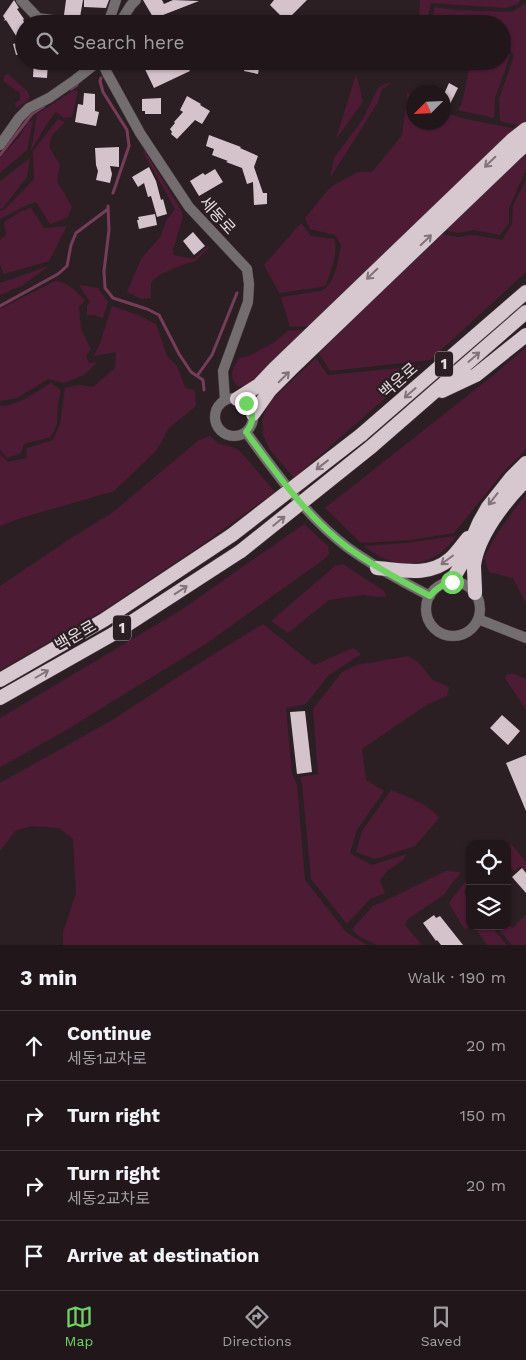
<!DOCTYPE html>
<meta charset="utf-8">
<style>
:root{--surface:#21171b;--page:#292024;--text:#f1f3f6;--muted:#a29fa3;--line:#3e363a;--accent:#6ed360}
body{margin:0;font-family:"Work Sans","Noto Sans KR",sans-serif;background:var(--page);color:var(--text)}
.controls{position:absolute;right:15px;bottom:15px;display:grid;overflow:hidden;border-radius:10px;box-shadow:0 1px 4px #0004}
.controls button{width:45px;height:45px;display:grid;place-items:center;padding:0;border:0;border-bottom:1px solid var(--line);background:var(--surface);color:var(--text);font:25px sans-serif}
.compass{position:absolute;left:406px;top:85px;width:45px;height:45px;border-radius:50%;background:var(--surface);box-shadow:0 1px 4px #0004;rotate:246deg}
.stop{position:absolute;width:15px;height:15px;margin:-11px;border:4px solid #6ed360;border-radius:50%;background:#fff}
.stop.end{background:#6ed360;border-color:#fff;box-shadow:0 1px 5px #0008}
.list{margin:0;padding:0;list-style:none}
h2{display:flex;justify-content:space-between;align-items:center;height:65px;margin:0;padding:0 20px;font-size:21px}
h2 small{font-size:16px;font-weight:400;color:var(--muted)}
.list li{display:grid;grid-template-columns:32px 1fr auto;gap:15px;align-items:center;box-sizing:border-box;height:70px;padding:0 20px;border-top:1px solid var(--line)}
.list b{display:block;font-size:19px;white-space:nowrap}
.list p{margin:0;font-size:16px;white-space:nowrap;color:var(--muted)}
.list em{font-size:16px;font-style:normal;color:var(--muted)}
.icon{flex:none;width:28px;height:28px;fill:none;stroke:currentColor;stroke-width:2;stroke-linecap:round;stroke-linejoin:round}
.map{position:relative;flex:none;width:526px;height:945px;overflow:hidden}
.search{position:absolute;background:var(--surface);box-shadow:0 1px 4px #0004;left:15px;right:15px;top:15px;height:55px;display:flex;align-items:center;gap:12px;box-sizing:border-box;padding:0 18px;border-radius:28px;color:var(--muted);font-size:19px}
.sheet{height:345px;background:var(--surface)}
nav{display:flex;justify-content:space-around;align-items:center;box-sizing:border-box;height:70px;border-top:1px solid var(--line);background:var(--surface);font-size:14px;color:var(--muted)}
nav a{display:grid;justify-items:center;gap:2px}
nav .on{color:var(--accent)}
.map>svg:first-child{display:block}
</style>
<div class="map">
<svg width="526" height="945" viewBox="0 0 526 945">
<rect width="100%" height="100%" fill="#2c1f24"/>
<!-- green -->
<path fill="#4e1b35" d="M420,0H521L517,4L506,8L431,3L426,24H419Z
M526,3V123L521,126L500,121L499,99L514,56L504,39L502,38V24H430L435,7L453,10L512,12Z
M502,44L510,56L495,98L494,118L458,110L462,103L471,61H502Z
M8,74L27,91L30,97L26,102L16,108L15,103L20,100V93L3,81L5,75Z
M356,74L363,102L336,139Z
M392,83L382,89L377,104L330,178L334,158L363,119L378,88L385,84Z
M74,90L78,91L72,117L64,118L56,112C46,123 39,138 31,151L37,114Z
M407,92L413,96L414,122H444V112L461,118L516,129L310,326L290,327L281,297L321,291C336,284 338,259 341,245L335,235L310,229L305,218L328,190L334,185L358,172H372L402,135L407,99Z
M58,119L65,122L52,135L49,147L60,165L57,181L72,207L67,218L50,224L36,202L27,205L0,219V211L5,209L34,179L33,151Z
M33,120L27,150L0,173V158L20,136L27,123Z
M145,151L181,210L183,216L173,250L174,255L194,259L208,246L210,247L195,261L182,265L161,274L151,282V298L141,299L127,292L141,259L161,236L166,221L175,209L143,152Z
M526,151V172L524,174L509,208V223L500,235L474,230L458,233L445,230Z
M30,158L27,177L3,208L0,209V181Z
M526,179V272L430,360L330,371L319,353L441,234L458,237L474,235L502,240L512,224L513,206Z
M31,208L44,228L67,226L49,261L4,274L0,265V240L6,235L4,222L22,211Z
M301,223L311,236L334,239C339,251 330,273 326,285L321,287L279,293L264,265Z
M49,266L23,285L0,295V283Z
M55,281C68,282 77,292 85,301L79,306L81,330L91,349L86,356L89,363L97,362L84,375L64,383L48,379L17,398L0,401V309Z
M79,285L98,288L108,302L103,318L94,315H87V306L90,302Z
M112,306L138,315L156,324L167,356L177,366L185,387L195,391L196,406L169,428L156,451L114,491L18,519L0,526V454L8,462L26,458L27,448L53,440L60,424L65,388L79,385L93,387L115,368L116,352L94,356L101,341L107,321Z
M304,330L253,382L246,386H238C227,375 233,369 239,358L249,356L273,343L288,331Z
M526,347V450L505,470L454,533L411,540L361,543L325,508L490,378Z
M316,358L328,375L422,366L294,478L270,450L263,435L262,419L271,400Z
M51,383L61,390L58,403L57,424L51,437L24,444L21,453L7,458L0,450V406C17,407 37,391 51,383Z
M210,436L219,444L233,447L240,451L275,492L197,548L104,610L0,670V586L74,536L112,513L199,440Z
M526,494V604L513,578L489,572L484,558L498,532Z
M304,524L328,546L329,554L323,560L207,643L63,732L0,767V718L181,610Z
M456,536C453,540 450,545 446,548C429,565 402,568 381,557C375,554 370,550 364,546L406,543Z
M343,564L384,591L386,596L378,597L363,595L329,600L288,633L271,621L335,566Z
M263,624L314,665L353,648L361,654L328,676L306,704L286,708L292,774L297,785L305,880L346,932L367,945H63V933L76,893L73,839L59,828L31,826L15,831L0,851V783L114,719L187,671Z
M409,656L419,663L433,680L449,687L447,696L428,704L362,749L366,780L384,791L357,830L350,853L371,865L407,854L403,860L387,871L380,880L385,893L370,899L347,924L311,879L302,783L300,777L318,774L313,709L342,672L357,665Z
M507,674H514L526,679V710L505,678Z
M391,790C407,797 429,804 439,818L415,846L382,857L374,859L356,852L362,831Z
M507,843L513,846L526,862V872L521,866L515,871L507,864V844H505Z
M446,871L461,872L449,887L445,894L408,919L405,925L422,945H377L360,937L353,931L354,927L373,906L387,900Z
M467,879H469L464,893L470,900V925L465,930L449,903Z
M526,914V945H512L496,926H507V925L513,928Z
M474,926H491L507,945H487Z"/>
<g fill="none" stroke-linecap="round" stroke-linejoin="round">
<!-- stream -->
<path stroke="#763d58" stroke-width="3" d="M101,78L100,81L103,92L127,130L129,146L113,193
M71,89L77,85
M0,155L32,114L44,106
M108,206L109,230L104,271L105,288L113,298L147,309L159,315L179,354L191,372L203,380L204,390
M0,306L58,274L67,266L71,245L76,233L108,209
M197,376L212,355L237,293"/>
</g>
<!-- building -->
<path fill="#d4c3ca" d="M14,0L19,8L17,9L24,19L23,20L24,22V53L16,55L13,44L20,42L6,20L4,21L5,19L3,16Z
M66,0H83L80,17L64,15Z
M84,0H109L106,8L84,7Z
M143,0H162L164,4L173,0L199,1L163,15L168,24H157Z
M274,0H307L287,20L285,18L284,19L270,5Z
M34,61H48L47,78L33,77Z
M141,61H183L190,71L154,88Z
M247,61L260,63L258,74L244,71Z
M449,83L458,88L444,116V94Z
M84,93L95,94V111L99,112L96,126L75,122L78,104L83,105Z
M187,96L201,104L200,105L210,111L202,124L195,120L177,139L171,134L172,132L170,129L175,123L174,122L183,112L180,110Z
M161,98V114H145V111H142V99Z
M209,135L241,147L240,148L258,156L254,167L263,193H267V204L254,205L253,182L247,184L242,168L226,162L228,161L212,155L214,149L206,146Z
M119,147V167L110,166L112,174L110,183L96,180L98,171L96,165L95,148Z
M149,167L156,181L161,200L163,199L167,214L157,217L151,196L148,197L144,183L138,187L132,177Z
M215,169L223,182L199,196L190,181L203,173L205,175Z
M155,214L157,225L139,229L137,220H139L138,217Z
M193,232L205,246L194,255L183,241Z
M305,711L312,772L297,774L290,712Z
M502,715L520,731L508,745L490,728Z
M526,755V811L506,763Z
M522,868L526,873V893L512,877Z
M434,915L436,918L440,916L463,945H441L437,940L436,941L423,923Z"/>
<g fill="none" stroke-linecap="round" stroke-linejoin="round">
<defs>
<path id="minor" d="M21,0L38,18L79,24
M108,24L116,0
M119,24L131,5L136,0
M102,61L107,73L140,133L189,207L247,269L249,284L248,302L223,371L225,400
M0,145L19,118L29,108L49,98L75,80L99,61"/>
<path id="tertiary" d="M215 417a19 19 0 1 1 38 0a19 19 0 1 1-38 0Z
M246,432C276,473 306,516 347,547C373,566 401,581 430,596
M426 609a27 27 0 1 1 54 0a27 27 0 1 1-54 0Z
M478,619L526,638"/>
<path id="trunk" d="M442,391L476,375L526,335
M237,399L259,385L274,369L512,140L526,129
M253,414L270,390L292,368L516,153L526,144
M361,435L526,292
M371,447L526,312
M377,568C402,570 429,577 450,559C457,553 462,545 468,538
M451,582L461,565L479,523L488,507L511,478L526,463
M475,593C475,584 474,574 474,565C478,535 505,501 526,480
M0,680L104,620L232,535
M0,698L113,634L241,551"/>
</defs>
<!-- minor casing -->
<use href="#minor" stroke="#463a3e" stroke-width="11"/>
<!-- tertiary casing -->
<use href="#tertiary" stroke="#463a3e" stroke-width="11"/>
<!-- trunk casing -->
<use href="#trunk" stroke="#463a3e" stroke-width="15"/>
<!-- minor -->
<use href="#minor" stroke="#746d70" stroke-width="10"/>
<!-- tertiary -->
<use href="#tertiary" stroke="#746d70" stroke-width="10"/>
<!-- trunk -->
<use href="#trunk" stroke="#d7c7ce" stroke-width="14"/>
<defs>
<path id="trunk-bridge" d="M232,535L361,435
M241,551L371,447"/>
</defs>
<!-- trunk-bridge casing -->
<use href="#trunk-bridge" stroke="#463a3e" stroke-width="15" stroke-linecap="butt"/>
<!-- trunk-bridge -->
<use href="#trunk-bridge" stroke="#d7c7ce" stroke-width="14"/>
</g>
<!-- one-way arrows -->
<defs><path id="oneway-shaft" d="M-6 0H5M1.5-3L5.5 0L1.5 3" fill="none" stroke-width="1.6" stroke-linecap="round" stroke-linejoin="round" transform="scale(1.25)"/></defs>
<g stroke="#827379">
<use href="#oneway-shaft" transform="translate(490 162) rotate(136)"/>
<use href="#oneway-shaft" transform="translate(426 240) rotate(-44)"/>
<use href="#oneway-shaft" transform="translate(372 274) rotate(136)"/>
<use href="#oneway-shaft" transform="translate(474 357) rotate(-41)"/>
<use href="#oneway-shaft" transform="translate(284 377) rotate(-45)"/>
<use href="#oneway-shaft" transform="translate(410 393) rotate(139)"/>
<use href="#oneway-shaft" transform="translate(322 465) rotate(142)"/>
<use href="#oneway-shaft" transform="translate(493 499) rotate(128)"/>
<use href="#oneway-shaft" transform="translate(279 521) rotate(-39)"/>
<use href="#oneway-shaft" transform="translate(447 560) rotate(143)"/>
<use href="#oneway-shaft" transform="translate(181 590) rotate(-33)"/>
<use href="#oneway-shaft" transform="translate(42 674) rotate(-30)"/>
</g>
<g fill="none" stroke-linecap="round" stroke-linejoin="round">
<!-- route -->
<path stroke="#6ed360" stroke-width="6" d="M246,403C254,413 254,423 246,432C276,473 306,516 347,547C373,566 401,581 430,596C436,588 442,584 452,582"/>
</g>
<g text-anchor="middle" stroke-width="5" stroke-linejoin="round" paint-order="stroke">
<!-- shield labels -->
<g fill="#2c1f24" stroke="#aea4a8" stroke-width="1">
<rect x="435" y="351.5" width="18" height="25" rx="4"/>
<rect x="113" y="615.5" width="18" height="25" rx="4"/>
</g>
<g font-size="15" font-weight="bold" fill="#e5dde0">
<text x="444" y="369">1</text>
<text x="122" y="633">1</text>
</g>
<!-- street labels -->
<g font-size="16" fill="#e5dde0" stroke="#2c1f24">
<text transform="translate(218 215) rotate(48)" y="6">세동로</text>
<text transform="translate(398 380) rotate(-41)" y="6">백운로</text>
<text transform="translate(75 635) rotate(-30)" y="6">백운로</text>
</g>
</g>
</svg>
<div class="controls">
<button><svg class="icon" aria-label="locate" viewBox="0 0 24 24"><circle cx="12" cy="12" r="6"/><path d="M12 2v4M12 18v4M2 12h4M18 12h4"/></svg></button>
<button><svg class="icon" aria-label="layers" viewBox="0 0 24 24"><path d="M12 4l9 5-9 5-9-5zM3 14l9 5 9-5"/></svg></button>
</div>
<svg class="compass" viewBox="-18 -18 36 36"><path d="M0-13l5 13h-10z" fill="#e53935"/><path d="M0 13l5-13h-10z" fill="#a29fa3"/></svg>
<div class="stop" style="left:452px;top:582px"></div>
<div class="stop end" style="left:246px;top:403px"></div>
<div class="search"><svg class="icon" aria-label="search" viewBox="0 0 24 24"><circle cx="10" cy="10" r="6"/><path d="M15 15l6 6"/></svg>Search here</div>
</div>
<section class="sheet">
<h2>3 min<small>Walk · 190 m</small></h2>
<ul class="list">
<li><svg class="icon" aria-label="ahead" viewBox="0 0 24 24"><path d="M12 20V5M6 11l6-6 6 6"/></svg><div><b>Continue</b><p>세동1교차로</p></div><em>20 m</em></li>
<li><svg class="icon" aria-label="right" viewBox="0 0 24 24"><path d="M7 20v-9h11M14 6l5 5-5 5"/></svg><div><b>Turn right</b></div><em>150 m</em></li>
<li><svg class="icon" aria-label="right" viewBox="0 0 24 24"><path d="M7 20v-9h11M14 6l5 5-5 5"/></svg><div><b>Turn right</b><p>세동2교차로</p></div><em>20 m</em></li>
<li><svg class="icon" aria-label="arrive" viewBox="0 0 24 24"><path d="M6 21V4h12l-3 4 3 4H6"/></svg><div><b>Arrive at destination</b></div></li>
</ul>
</section>
<nav>
<a class="on"><svg class="icon" aria-label="map" viewBox="0 0 24 24"><path d="M3 6l6-2 6 2 6-2v14l-6 2-6-2-6 2zM9 4v14M15 6v14"/></svg>Map</a>
<a><svg class="icon" aria-label="directions" viewBox="0 0 24 24"><path d="M12 3l9 9-9 9-9-9zM9 14v-3h6M13 9l2 2-2 2"/></svg>Directions</a>
<a><svg class="icon" aria-label="saved" viewBox="0 0 24 24"><path d="M7 4h10v16l-5-4-5 4z"/></svg>Saved</a>
</nav>
